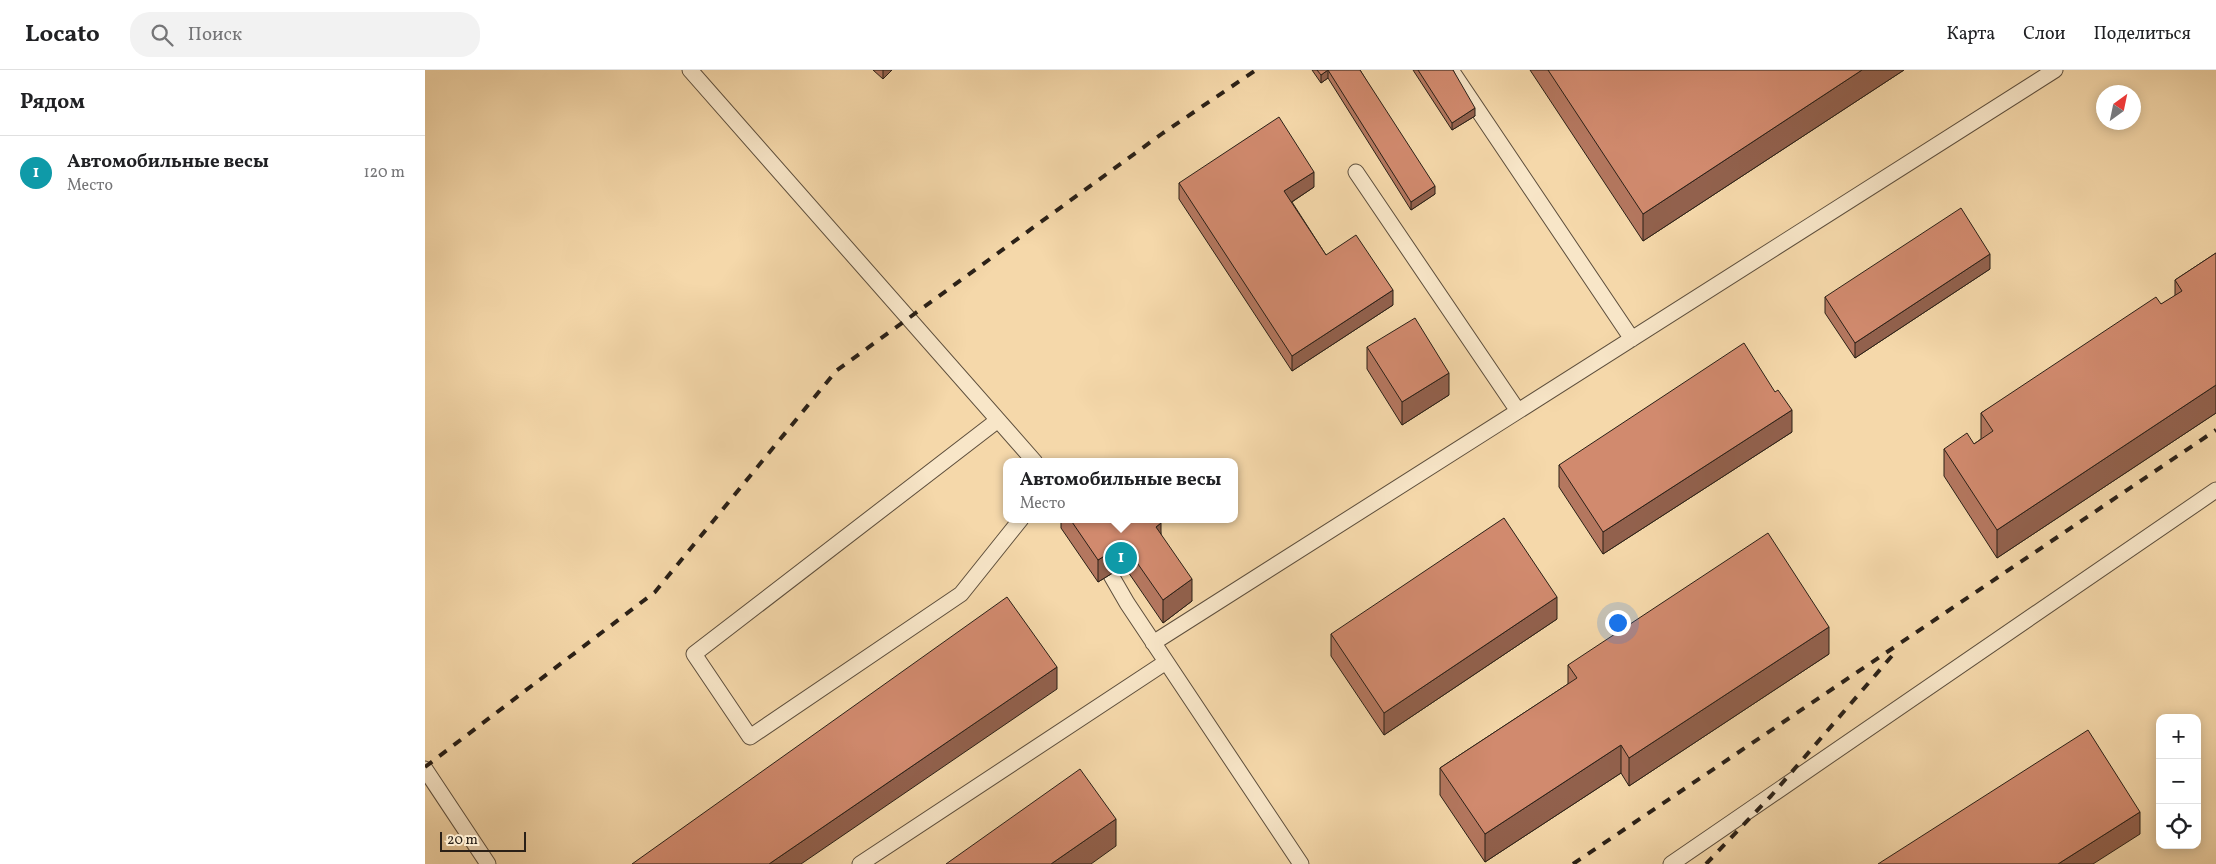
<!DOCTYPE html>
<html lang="ru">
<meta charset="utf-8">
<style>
:root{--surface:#fff;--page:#f2f2f2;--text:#202124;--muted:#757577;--line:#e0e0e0;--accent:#8f2418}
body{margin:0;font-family:Vollkorn,serif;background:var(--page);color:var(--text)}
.controls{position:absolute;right:15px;bottom:15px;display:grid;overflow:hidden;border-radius:10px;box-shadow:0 2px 12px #0003}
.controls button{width:45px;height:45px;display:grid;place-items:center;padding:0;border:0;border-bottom:1px solid var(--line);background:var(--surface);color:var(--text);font:25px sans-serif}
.compass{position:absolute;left:1671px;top:15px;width:45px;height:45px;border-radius:50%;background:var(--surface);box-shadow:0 2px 12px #0003;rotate:33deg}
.scale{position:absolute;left:15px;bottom:12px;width:86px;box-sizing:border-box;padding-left:5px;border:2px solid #2a2017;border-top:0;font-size:14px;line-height:18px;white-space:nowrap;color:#2a2017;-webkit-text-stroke:4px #f8e6c8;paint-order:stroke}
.you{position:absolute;left:1192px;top:552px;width:18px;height:18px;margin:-12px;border:4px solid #fff;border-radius:50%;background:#1a73e8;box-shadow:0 0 0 8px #1a73e833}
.badge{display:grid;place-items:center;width:32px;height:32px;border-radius:50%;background:var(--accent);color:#fff;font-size:16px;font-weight:700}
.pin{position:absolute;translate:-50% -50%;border:2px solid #fff;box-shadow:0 1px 5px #0006}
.popup{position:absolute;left:578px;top:388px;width:235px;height:65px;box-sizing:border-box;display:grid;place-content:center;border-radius:10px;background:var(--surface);filter:drop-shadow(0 1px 4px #0005);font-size:16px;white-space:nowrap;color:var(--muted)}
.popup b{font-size:19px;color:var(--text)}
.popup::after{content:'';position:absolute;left:50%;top:100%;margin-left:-10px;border:10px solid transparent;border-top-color:var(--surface)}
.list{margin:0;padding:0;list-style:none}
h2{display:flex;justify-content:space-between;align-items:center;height:65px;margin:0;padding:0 20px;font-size:21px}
h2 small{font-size:16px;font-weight:400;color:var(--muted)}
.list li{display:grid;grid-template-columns:32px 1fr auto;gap:15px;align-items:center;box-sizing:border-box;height:75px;padding:0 20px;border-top:1px solid var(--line)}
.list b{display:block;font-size:19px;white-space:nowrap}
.list p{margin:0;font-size:16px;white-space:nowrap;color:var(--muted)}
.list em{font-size:16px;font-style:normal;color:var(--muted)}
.icon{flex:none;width:28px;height:28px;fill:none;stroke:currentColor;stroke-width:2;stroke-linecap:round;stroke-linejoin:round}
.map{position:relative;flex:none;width:1791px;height:794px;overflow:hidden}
header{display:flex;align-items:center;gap:30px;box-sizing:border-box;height:70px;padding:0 25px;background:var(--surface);border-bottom:1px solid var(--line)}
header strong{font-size:24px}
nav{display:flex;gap:28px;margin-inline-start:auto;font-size:18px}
.search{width:350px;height:45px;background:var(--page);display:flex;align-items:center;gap:12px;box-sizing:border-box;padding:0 18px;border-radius:20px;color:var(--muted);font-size:19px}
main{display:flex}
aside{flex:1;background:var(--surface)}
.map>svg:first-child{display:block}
</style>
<header>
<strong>Locato</strong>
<div class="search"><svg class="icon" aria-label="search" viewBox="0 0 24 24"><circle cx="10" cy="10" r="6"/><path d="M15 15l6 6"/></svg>Поиск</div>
<nav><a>Карта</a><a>Слои</a><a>Поделиться</a></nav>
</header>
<main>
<aside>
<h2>Рядом<small></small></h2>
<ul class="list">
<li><span class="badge" style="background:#0f9aa8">1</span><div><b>Автомобильные весы</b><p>Место</p></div><em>120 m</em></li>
</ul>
</aside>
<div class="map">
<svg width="1791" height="794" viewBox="0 0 1791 794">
<rect width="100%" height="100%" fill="#f5d8aa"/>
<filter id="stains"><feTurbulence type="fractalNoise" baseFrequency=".004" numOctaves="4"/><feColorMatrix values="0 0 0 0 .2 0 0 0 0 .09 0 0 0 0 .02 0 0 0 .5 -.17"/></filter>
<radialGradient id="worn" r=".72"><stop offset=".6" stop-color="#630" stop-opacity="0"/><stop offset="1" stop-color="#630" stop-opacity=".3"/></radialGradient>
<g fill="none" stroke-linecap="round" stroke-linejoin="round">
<defs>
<path id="service" d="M265,0L610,392
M1026,0L1207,269
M931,102L1093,341
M573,350L269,584L325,667L536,524L596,449
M676,488L702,533L876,794
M728,573L1630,0
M0,699L63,794
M435,794L741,592
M1246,794L1791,420"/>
</defs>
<!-- service casing -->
<use href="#service" stroke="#5d4e3c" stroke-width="17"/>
<!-- service -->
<use href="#service" stroke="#f8e6c8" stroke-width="15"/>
<!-- rail -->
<path stroke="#2a2017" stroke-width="4" stroke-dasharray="9 9" stroke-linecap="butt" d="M0,697L230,522L411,301L738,63L831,0
M1148,794L1791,360
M1281,794L1346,726L1472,580"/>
</g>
<!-- wall -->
<path fill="#b4775f" stroke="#2a2017" d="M448,0H467L458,9Z
M887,0H935L1010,124L986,140L903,8L896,13Z
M988,0H1028L1050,46L1027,60Z
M1105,0H1479L1218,171Z
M754,113L889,117L867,132L901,185L968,235L867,301L754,129Z
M1791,183V343L1572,488L1519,406V379L1549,374L1556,369V343L1750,226V210Z
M1565,199L1430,288L1400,243V227Z
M942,277L1024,325L977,355L942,299Z
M1367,362L1178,484L1134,417V395Z
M636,449H734L736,465L767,531L738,553L699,496L673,512L636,458Z
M1132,549L959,665L906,586V564Z
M1404,584L1204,716L1196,703L1060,792L1015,725V698L1143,614V595Z"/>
<!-- shaded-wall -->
<path fill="#92614d" stroke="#2a2017" d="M458,0H467L458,9Z
M903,0V8L896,13V5Z
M1437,0H1479L1218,171V144Z
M1050,38V46L1027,60V53Z
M889,102V117L859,137V121Z
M1010,116V124L986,140V132Z
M1565,184V199L1430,288V273Z
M968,220V235L867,301V286Z
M1024,303V325L977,355V332Z
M1791,315V343L1572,488V460Z
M1367,340V362L1178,484V462Z
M736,453V475L731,457Z
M699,474V496L673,512V490Z
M767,509V531L738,553V530Z
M1132,527V549L959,665V643Z
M1404,557V584L1204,716V688Z
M632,597V619L376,794H344Z
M1196,675V703L1060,792V764Z
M1715,742V764L1668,794H1633Z
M691,749V776L666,794H626Z"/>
<!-- building -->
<path fill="#d18a6e" stroke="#2a2017" d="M892,0H935L1010,116L986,132L903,0L896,5Z
M993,0H1028L1050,38L1027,53Z
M1123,0H1437L1218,144Z
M854,47L889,102L859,121L901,185L931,165L968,220L867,286L754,113Z
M1536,138L1565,184L1430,273L1400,227Z
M1791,183V315L1572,460L1519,379L1542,363L1549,374L1568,361L1556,343L1731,227L1736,234L1757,221L1750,210Z
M990,248L1024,303L977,332L942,277Z
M1319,273L1350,322L1353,320L1367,340L1178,462L1134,395Z
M1079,448L1132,527L959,643L906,564Z
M645,449H734L736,453L731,457L767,509L738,530L699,474L673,490Z
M1343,463L1404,557L1204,688L1196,675L1060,764L1015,698L1152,608L1143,595Z
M582,527L632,597L344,794H207Z
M1663,660L1715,742L1633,794H1453Z
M655,699L691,749L626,794H521Z"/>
<rect width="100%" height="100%" filter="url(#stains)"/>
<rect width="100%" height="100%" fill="url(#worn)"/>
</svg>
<div class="controls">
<button>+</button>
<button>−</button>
<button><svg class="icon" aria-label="locate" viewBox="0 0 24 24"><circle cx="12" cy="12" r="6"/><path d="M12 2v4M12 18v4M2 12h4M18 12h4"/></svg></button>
</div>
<svg class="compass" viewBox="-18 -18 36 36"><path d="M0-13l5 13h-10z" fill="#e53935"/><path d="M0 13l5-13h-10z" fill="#757577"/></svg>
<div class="scale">20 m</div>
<div class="you"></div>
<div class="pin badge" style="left:696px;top:488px;background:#0f9aa8">1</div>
<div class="popup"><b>Автомобильные весы</b>Место</div>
</div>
</main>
